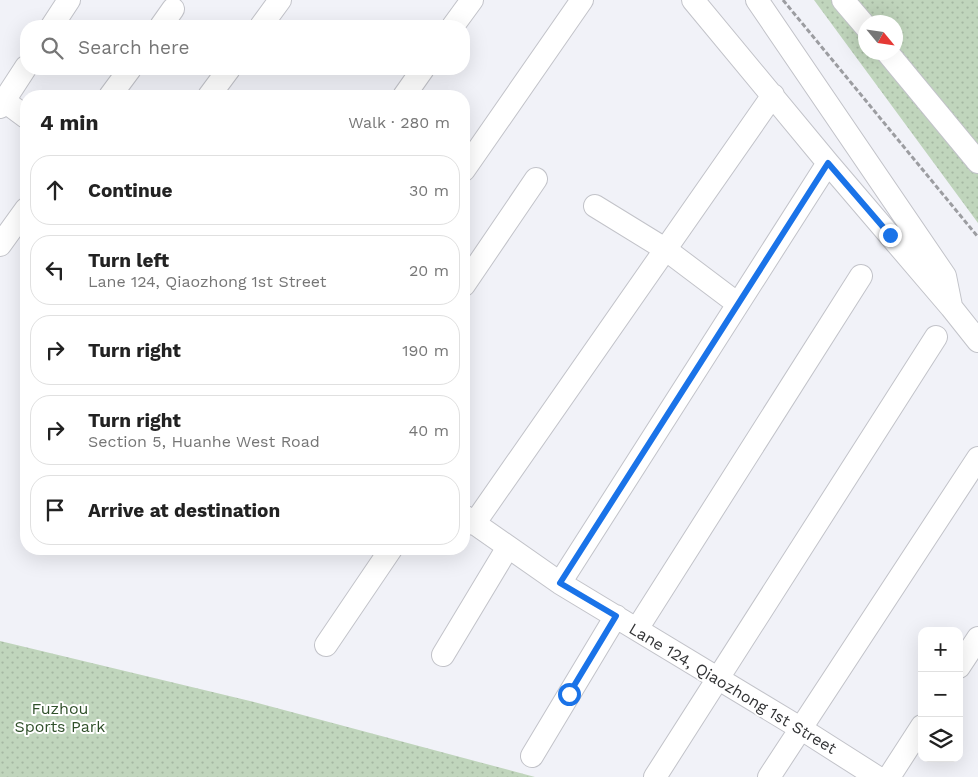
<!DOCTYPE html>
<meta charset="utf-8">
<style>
:root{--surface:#fff;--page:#f2f2f2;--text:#222;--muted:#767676;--line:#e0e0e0}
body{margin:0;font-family:"Work Sans",sans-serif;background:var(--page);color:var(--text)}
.controls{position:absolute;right:15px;bottom:15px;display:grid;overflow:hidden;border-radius:10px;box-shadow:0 5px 20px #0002}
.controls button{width:45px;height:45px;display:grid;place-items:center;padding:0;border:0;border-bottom:1px solid var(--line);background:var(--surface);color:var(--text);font:25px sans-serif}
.compass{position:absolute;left:858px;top:15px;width:45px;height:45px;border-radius:50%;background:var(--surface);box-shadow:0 5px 20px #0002;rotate:119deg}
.stop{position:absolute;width:15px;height:15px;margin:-11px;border:4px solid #1a73e8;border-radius:50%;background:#fff}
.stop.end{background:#1a73e8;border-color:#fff;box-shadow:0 1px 5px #0008}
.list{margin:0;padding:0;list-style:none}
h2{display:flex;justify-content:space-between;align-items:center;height:65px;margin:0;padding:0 20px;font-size:21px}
h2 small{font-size:16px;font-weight:400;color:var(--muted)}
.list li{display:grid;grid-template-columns:32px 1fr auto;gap:15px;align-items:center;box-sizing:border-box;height:70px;margin:0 10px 10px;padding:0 10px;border:1px solid var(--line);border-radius:20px}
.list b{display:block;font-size:19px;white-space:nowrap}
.list p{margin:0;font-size:16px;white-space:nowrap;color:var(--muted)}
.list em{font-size:16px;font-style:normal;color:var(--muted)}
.icon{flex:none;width:28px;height:28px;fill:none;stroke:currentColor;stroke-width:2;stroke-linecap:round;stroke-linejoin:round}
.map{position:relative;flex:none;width:978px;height:777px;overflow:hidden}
.search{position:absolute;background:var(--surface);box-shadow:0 5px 20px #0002;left:20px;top:20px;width:450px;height:55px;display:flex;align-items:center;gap:12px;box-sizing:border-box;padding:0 18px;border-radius:20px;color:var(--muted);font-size:19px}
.panel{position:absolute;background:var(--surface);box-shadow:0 5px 20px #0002;left:20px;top:90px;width:450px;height:465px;border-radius:20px}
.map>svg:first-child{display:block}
</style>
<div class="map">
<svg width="978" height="777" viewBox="0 0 978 777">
<defs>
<pattern id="park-dots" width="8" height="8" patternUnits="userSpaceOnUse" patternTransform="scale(1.25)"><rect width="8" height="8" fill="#c0d5bc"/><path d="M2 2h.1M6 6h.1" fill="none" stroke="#a5b7a2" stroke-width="1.8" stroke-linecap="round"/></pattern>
</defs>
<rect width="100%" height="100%" fill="#f1f2f8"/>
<!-- park -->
<path fill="url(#park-dots)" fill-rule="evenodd" d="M814,0H978V223ZM866,22H896V52H866Z
M0,641L250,701L535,777H0Z"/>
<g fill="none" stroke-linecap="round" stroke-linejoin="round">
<defs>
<path id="minor" d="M693,0L828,163L951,307L978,341
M757,0L945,276L951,306
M843,0L866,27
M52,26L69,0
M161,26L173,9
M261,26L280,0
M453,26L472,0
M887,52L978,162
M110,96L130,69
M209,96L229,69
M404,96L423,69
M0,98L26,117
M0,107L26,67
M464,170L582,0
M595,206L665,249L738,304
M0,245L26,209
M464,285L536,179
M464,516L560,583L800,728L877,777
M474,524L773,95
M560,583L828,163
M637,629L861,276
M326,645L391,549
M443,655L508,547
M959,667L978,638
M532,756L616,616
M655,777L936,337
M769,777L978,458
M889,777L922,726"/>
</defs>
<!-- minor casing -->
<use href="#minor" stroke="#c2c3c9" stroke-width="24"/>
<!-- path -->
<path stroke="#9c9da1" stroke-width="3" stroke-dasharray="5 2.5" stroke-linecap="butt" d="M783,0L978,237"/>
<!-- minor -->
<use href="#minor" stroke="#fff" stroke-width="22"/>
</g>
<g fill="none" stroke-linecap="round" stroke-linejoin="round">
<!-- route -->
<path stroke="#1a73e8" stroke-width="6" d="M569,694L616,616L560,583L828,163L890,235"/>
</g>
<g text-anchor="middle" stroke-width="4" stroke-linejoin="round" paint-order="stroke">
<!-- street labels -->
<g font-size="16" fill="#323335" stroke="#fff">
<text transform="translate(733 688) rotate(31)" y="6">Lane 124, Qiaozhong 1st Street</text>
</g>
<!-- park labels -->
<g font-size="16" fill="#30502a" stroke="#fff">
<text x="60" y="714">Fuzhou<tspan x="60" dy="18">Sports Park</tspan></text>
</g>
</g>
</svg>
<div class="controls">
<button>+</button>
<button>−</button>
<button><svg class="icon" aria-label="layers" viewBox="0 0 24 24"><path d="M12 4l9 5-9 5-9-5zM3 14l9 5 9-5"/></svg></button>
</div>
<svg class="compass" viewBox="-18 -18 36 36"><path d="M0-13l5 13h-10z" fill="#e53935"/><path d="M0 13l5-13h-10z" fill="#767676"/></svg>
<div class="stop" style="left:569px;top:694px"></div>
<div class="stop end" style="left:890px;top:235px"></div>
<div class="search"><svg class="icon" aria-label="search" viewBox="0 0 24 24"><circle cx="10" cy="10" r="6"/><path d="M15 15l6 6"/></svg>Search here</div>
<section class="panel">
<h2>4 min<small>Walk · 280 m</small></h2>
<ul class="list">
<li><svg class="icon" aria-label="ahead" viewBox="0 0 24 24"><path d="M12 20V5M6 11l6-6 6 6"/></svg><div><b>Continue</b></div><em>30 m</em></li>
<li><svg class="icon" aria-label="left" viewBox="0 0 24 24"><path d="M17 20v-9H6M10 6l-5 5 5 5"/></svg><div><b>Turn left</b><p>Lane 124, Qiaozhong 1st Street</p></div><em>20 m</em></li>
<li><svg class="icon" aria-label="right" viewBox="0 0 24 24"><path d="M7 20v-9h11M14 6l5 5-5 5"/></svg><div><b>Turn right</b></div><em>190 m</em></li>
<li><svg class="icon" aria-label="right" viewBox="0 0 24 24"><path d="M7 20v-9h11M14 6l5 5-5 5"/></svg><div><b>Turn right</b><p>Section 5, Huanhe West Road</p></div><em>40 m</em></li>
<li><svg class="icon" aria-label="arrive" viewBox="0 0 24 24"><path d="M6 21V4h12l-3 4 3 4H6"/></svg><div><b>Arrive at destination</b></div></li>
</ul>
</section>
</div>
